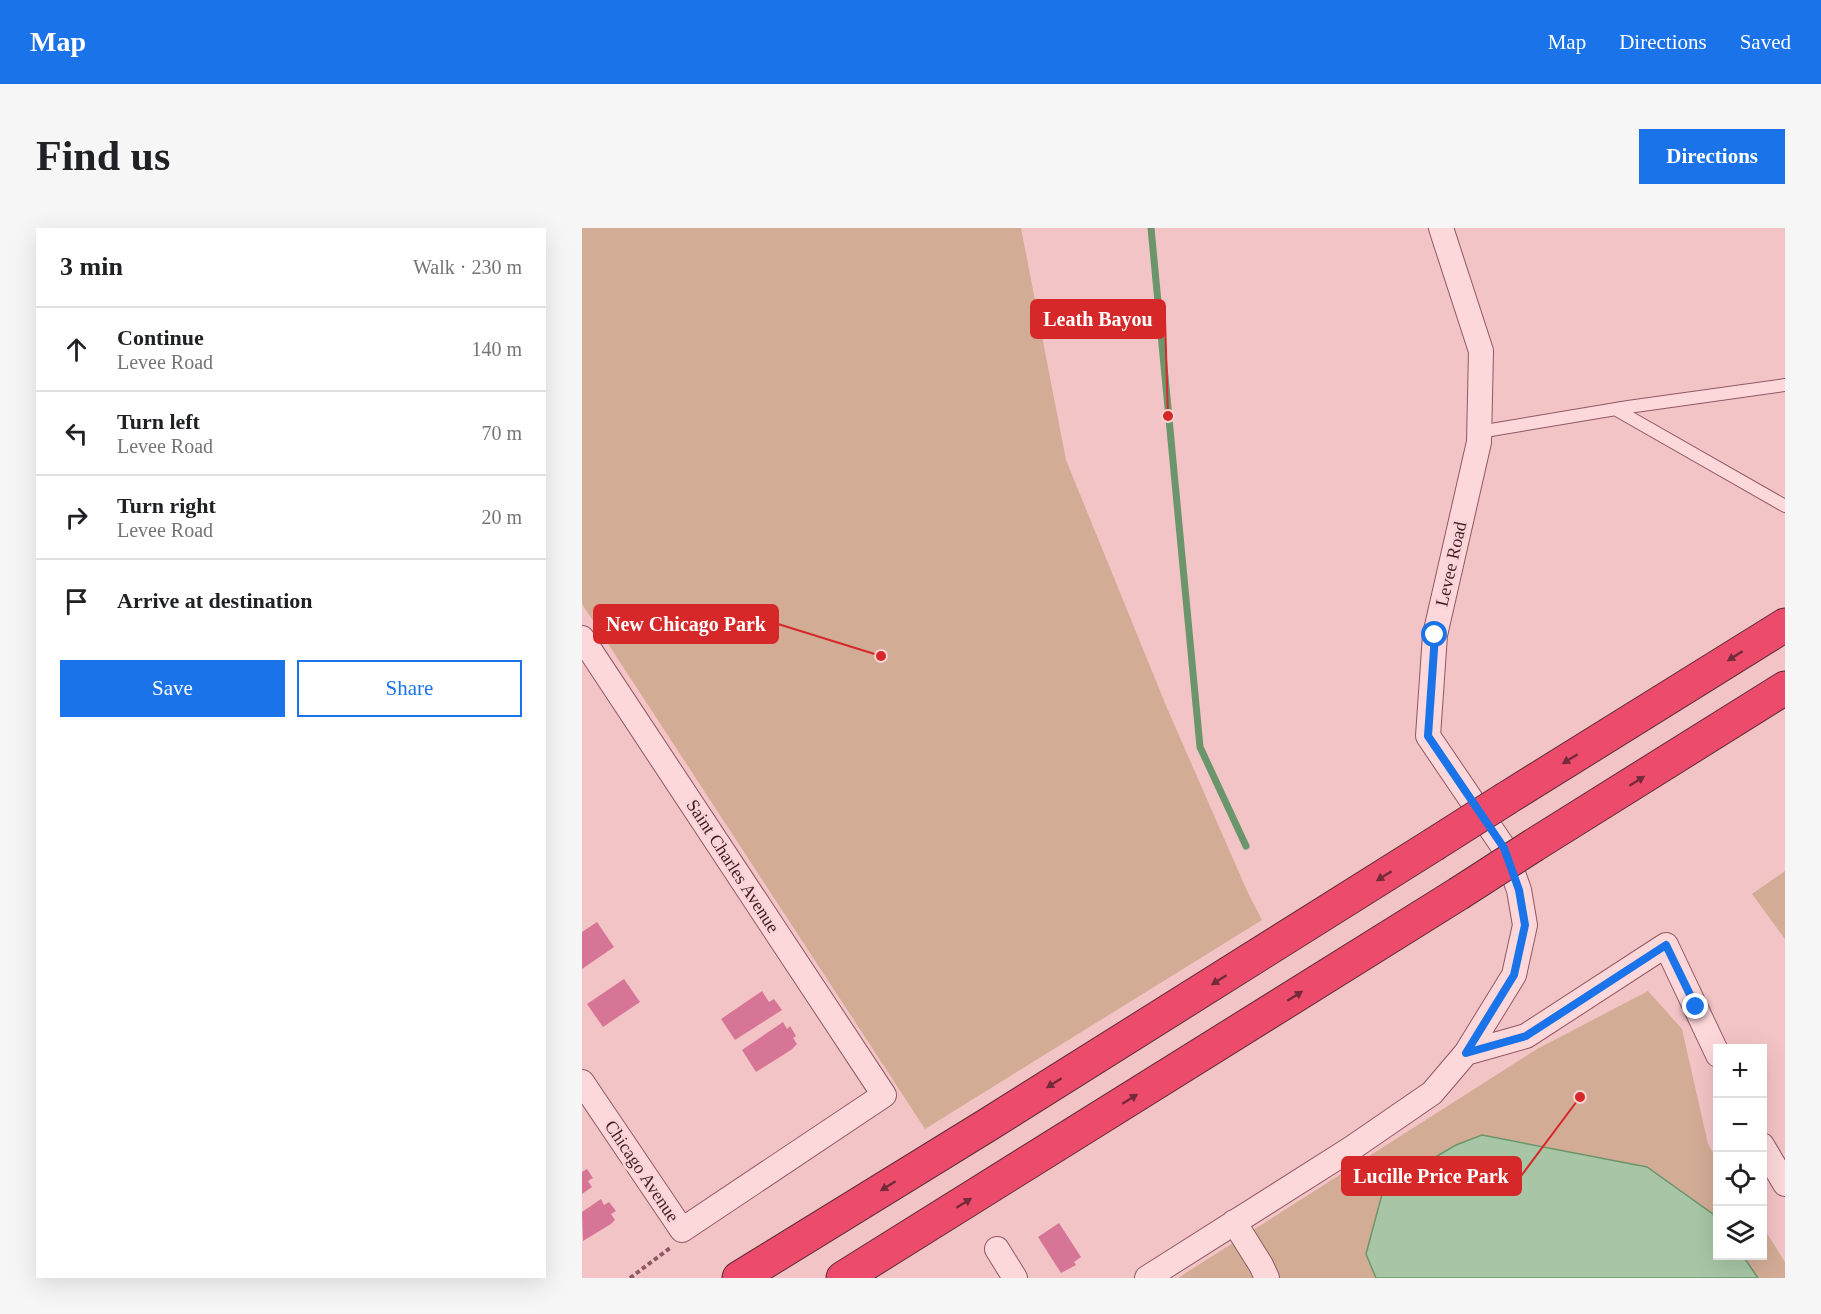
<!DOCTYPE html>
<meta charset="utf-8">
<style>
:root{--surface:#fff;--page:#f6f6f6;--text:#202124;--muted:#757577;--line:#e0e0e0;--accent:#1a73e8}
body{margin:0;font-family:"Times New Roman",serif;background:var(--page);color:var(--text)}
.controls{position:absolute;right:18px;bottom:18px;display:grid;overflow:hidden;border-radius:0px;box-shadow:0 6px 24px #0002}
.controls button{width:54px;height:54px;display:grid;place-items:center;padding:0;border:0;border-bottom:2px solid var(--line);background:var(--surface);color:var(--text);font:30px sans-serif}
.stop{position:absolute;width:18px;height:18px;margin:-14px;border:4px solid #1a73e8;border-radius:50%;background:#fff}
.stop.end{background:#1a73e8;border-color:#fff;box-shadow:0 2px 6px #0008}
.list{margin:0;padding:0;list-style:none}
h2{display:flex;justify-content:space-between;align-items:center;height:78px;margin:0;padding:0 24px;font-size:26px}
h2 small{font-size:20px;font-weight:400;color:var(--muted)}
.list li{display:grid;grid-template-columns:39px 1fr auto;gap:18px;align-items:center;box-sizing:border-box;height:84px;padding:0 24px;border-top:2px solid var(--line)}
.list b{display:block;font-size:22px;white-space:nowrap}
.list p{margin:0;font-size:20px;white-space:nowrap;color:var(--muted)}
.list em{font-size:20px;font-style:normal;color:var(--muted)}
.actions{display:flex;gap:12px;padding:18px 24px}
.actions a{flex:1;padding:14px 0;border:2px solid var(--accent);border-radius:0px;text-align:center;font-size:21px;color:var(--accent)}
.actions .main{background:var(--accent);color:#fff}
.icon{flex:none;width:33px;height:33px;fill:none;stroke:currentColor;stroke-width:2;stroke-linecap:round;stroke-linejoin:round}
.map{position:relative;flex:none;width:1203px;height:1050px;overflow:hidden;border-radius:0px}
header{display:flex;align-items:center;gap:36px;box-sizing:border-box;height:84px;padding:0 30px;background:var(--accent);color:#fff}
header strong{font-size:28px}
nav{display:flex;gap:33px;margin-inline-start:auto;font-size:21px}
.intro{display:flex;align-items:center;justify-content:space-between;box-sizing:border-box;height:144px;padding:0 36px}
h1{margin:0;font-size:42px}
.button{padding:15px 27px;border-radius:0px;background:var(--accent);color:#fff;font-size:21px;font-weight:700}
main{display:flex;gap:36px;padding:0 36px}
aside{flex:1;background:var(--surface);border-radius:0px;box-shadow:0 6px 24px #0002}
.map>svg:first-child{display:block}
</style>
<header>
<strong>Map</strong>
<nav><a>Map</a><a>Directions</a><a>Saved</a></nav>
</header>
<div class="intro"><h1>Find us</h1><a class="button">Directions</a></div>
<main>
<aside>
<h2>3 min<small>Walk · 230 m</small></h2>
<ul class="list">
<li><svg class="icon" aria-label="ahead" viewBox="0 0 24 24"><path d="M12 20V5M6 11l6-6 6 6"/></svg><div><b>Continue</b><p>Levee Road</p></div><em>140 m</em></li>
<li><svg class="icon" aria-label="left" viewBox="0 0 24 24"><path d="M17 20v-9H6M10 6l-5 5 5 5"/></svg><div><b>Turn left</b><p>Levee Road</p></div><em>70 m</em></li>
<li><svg class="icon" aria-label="right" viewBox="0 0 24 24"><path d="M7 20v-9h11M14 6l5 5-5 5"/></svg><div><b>Turn right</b><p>Levee Road</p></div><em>20 m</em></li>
<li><svg class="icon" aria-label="arrive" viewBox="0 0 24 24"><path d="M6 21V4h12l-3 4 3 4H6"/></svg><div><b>Arrive at destination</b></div></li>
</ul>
<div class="actions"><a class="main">Save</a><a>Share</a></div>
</aside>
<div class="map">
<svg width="1203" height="1050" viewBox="0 0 1203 1050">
<rect width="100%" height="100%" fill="#f3c4c6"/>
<!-- green -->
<path fill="#d3ac96" d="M0,0H439L484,232L585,480L666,665L680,692L343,901L0,376Z
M1203,643V711L1170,666Z
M1066,763L1100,801L1126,916L1135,931L1136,1028H1180L1181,999L1203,1034V1050H596L955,821Z"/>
<!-- water -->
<path fill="#a8c6a6" stroke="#6b966b" stroke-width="1.5" d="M900,907L1065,939L1135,989L1136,1028H1161L1176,1050H794L784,1026L802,959L874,917Z"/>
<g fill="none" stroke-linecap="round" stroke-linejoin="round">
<!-- stream -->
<path stroke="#6b966b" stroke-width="7" d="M569,0L618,519L664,618"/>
</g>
<!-- building -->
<path fill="#d67596" d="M15,694L32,719L0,741V704Z
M42,751L58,774L21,799L5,776Z
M180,763L187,774L192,771L200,782L153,812L139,791Z
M201,794L205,801L208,798L214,808L211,810L215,816L209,822L174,844L160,822Z
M5,941L11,950L6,953L10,959L0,966V944Z
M19,971L22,977L27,974L34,983L29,986L33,992L29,996L1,1013L0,984Z
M477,995L499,1029L492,1034L494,1037L479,1045L456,1009Z"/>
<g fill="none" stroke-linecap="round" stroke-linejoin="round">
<defs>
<path id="lane" d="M1033,181L1203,278
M897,204L1046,179L1203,157"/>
<path id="street" d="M0,410L302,867L100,1002L0,854
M884,825L944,808L1084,717L1136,827
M1180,917L1203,956
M652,994L679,1037L685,1050
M415,1021L433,1050
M565,1050L770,920L850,865L884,825L932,747L943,697L937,662L922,620L846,508L853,407L897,214L899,123L859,0"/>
<path id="highway" d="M925,570L1203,397
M952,617L1203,460
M157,1050L407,896L851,617
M261,1050L876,666"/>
</defs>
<!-- lane casing -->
<use href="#lane" stroke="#915764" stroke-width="14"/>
<!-- street casing -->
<use href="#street" stroke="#915764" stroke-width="26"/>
<!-- highway casing -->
<use href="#highway" stroke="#5e2c3b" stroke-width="35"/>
<!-- path -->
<path stroke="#915764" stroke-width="4" stroke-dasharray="4.5 3" stroke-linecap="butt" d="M48,1050L88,1020"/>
<!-- lane -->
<use href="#lane" stroke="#fdd8da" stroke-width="12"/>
<!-- street -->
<use href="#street" stroke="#fdd8da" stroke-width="24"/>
<!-- highway -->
<use href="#highway" stroke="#ec4b6b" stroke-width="33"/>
<defs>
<path id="highway-bridge" d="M851,617L925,570
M876,666L952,617"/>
</defs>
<!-- highway-bridge casing -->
<use href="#highway-bridge" stroke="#5e2c3b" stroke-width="35" stroke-linecap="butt"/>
<!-- highway-bridge -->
<use href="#highway-bridge" stroke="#ec4b6b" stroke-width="33"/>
</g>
<!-- one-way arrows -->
<defs><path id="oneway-solid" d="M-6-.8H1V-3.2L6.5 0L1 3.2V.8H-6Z" transform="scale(1.5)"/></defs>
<g fill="#732b3b">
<use href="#oneway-solid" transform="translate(1153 428) rotate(148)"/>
<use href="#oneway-solid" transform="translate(988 531) rotate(148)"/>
<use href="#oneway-solid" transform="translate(1055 553) rotate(-32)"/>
<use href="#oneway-solid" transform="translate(802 648) rotate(148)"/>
<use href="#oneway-solid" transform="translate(637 752) rotate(148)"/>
<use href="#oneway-solid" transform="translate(713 768) rotate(-32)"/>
<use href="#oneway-solid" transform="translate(472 855) rotate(148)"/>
<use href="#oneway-solid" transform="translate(548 871) rotate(-32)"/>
<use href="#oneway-solid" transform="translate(306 958) rotate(148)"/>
<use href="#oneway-solid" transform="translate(382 975) rotate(-32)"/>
</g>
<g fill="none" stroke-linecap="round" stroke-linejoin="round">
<!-- route -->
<path stroke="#1a73e8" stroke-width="8" d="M853,407L846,508L922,620L937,662L943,697L932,747L884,825L944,808L1084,717L1114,779"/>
</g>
<g text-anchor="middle" stroke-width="6" stroke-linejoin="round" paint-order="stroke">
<!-- street labels -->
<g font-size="18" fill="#3f1d26" stroke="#fad4d6">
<text transform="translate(869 336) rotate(-77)" y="6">Levee Road</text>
<text transform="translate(151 638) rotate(57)" y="6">Saint Charles Avenue</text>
<text transform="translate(60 943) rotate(56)" y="6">Chicago Avenue</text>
</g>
</g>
<!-- callouts -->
<path fill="none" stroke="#d62828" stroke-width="2" d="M586 188L583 91M299 428L196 396M998 869L939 948"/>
<g fill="#d62828" stroke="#fad4d6" stroke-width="2">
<circle cx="586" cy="188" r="6"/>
<circle cx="299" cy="428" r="6"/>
<circle cx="998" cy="869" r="6"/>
</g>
<g fill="#d62828" stroke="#d62828" stroke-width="2">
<rect x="449" y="72" width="134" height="38" rx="6"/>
<rect x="12" y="377" width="184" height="38" rx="6"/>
<rect x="760" y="929" width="179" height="38" rx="6"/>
</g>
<g font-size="20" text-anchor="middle" font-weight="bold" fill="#fff">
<text x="516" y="98">Leath Bayou</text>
<text x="104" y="403">New Chicago Park</text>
<text x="849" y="955">Lucille Price Park</text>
</g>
</svg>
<div class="controls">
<button>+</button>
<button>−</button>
<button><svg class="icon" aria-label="locate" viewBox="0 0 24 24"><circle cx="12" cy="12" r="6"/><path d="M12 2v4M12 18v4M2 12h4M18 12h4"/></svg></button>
<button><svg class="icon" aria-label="layers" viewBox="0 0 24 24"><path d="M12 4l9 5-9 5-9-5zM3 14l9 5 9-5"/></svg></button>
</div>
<div class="stop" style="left:853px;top:407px"></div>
<div class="stop end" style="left:1114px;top:779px"></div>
</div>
</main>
